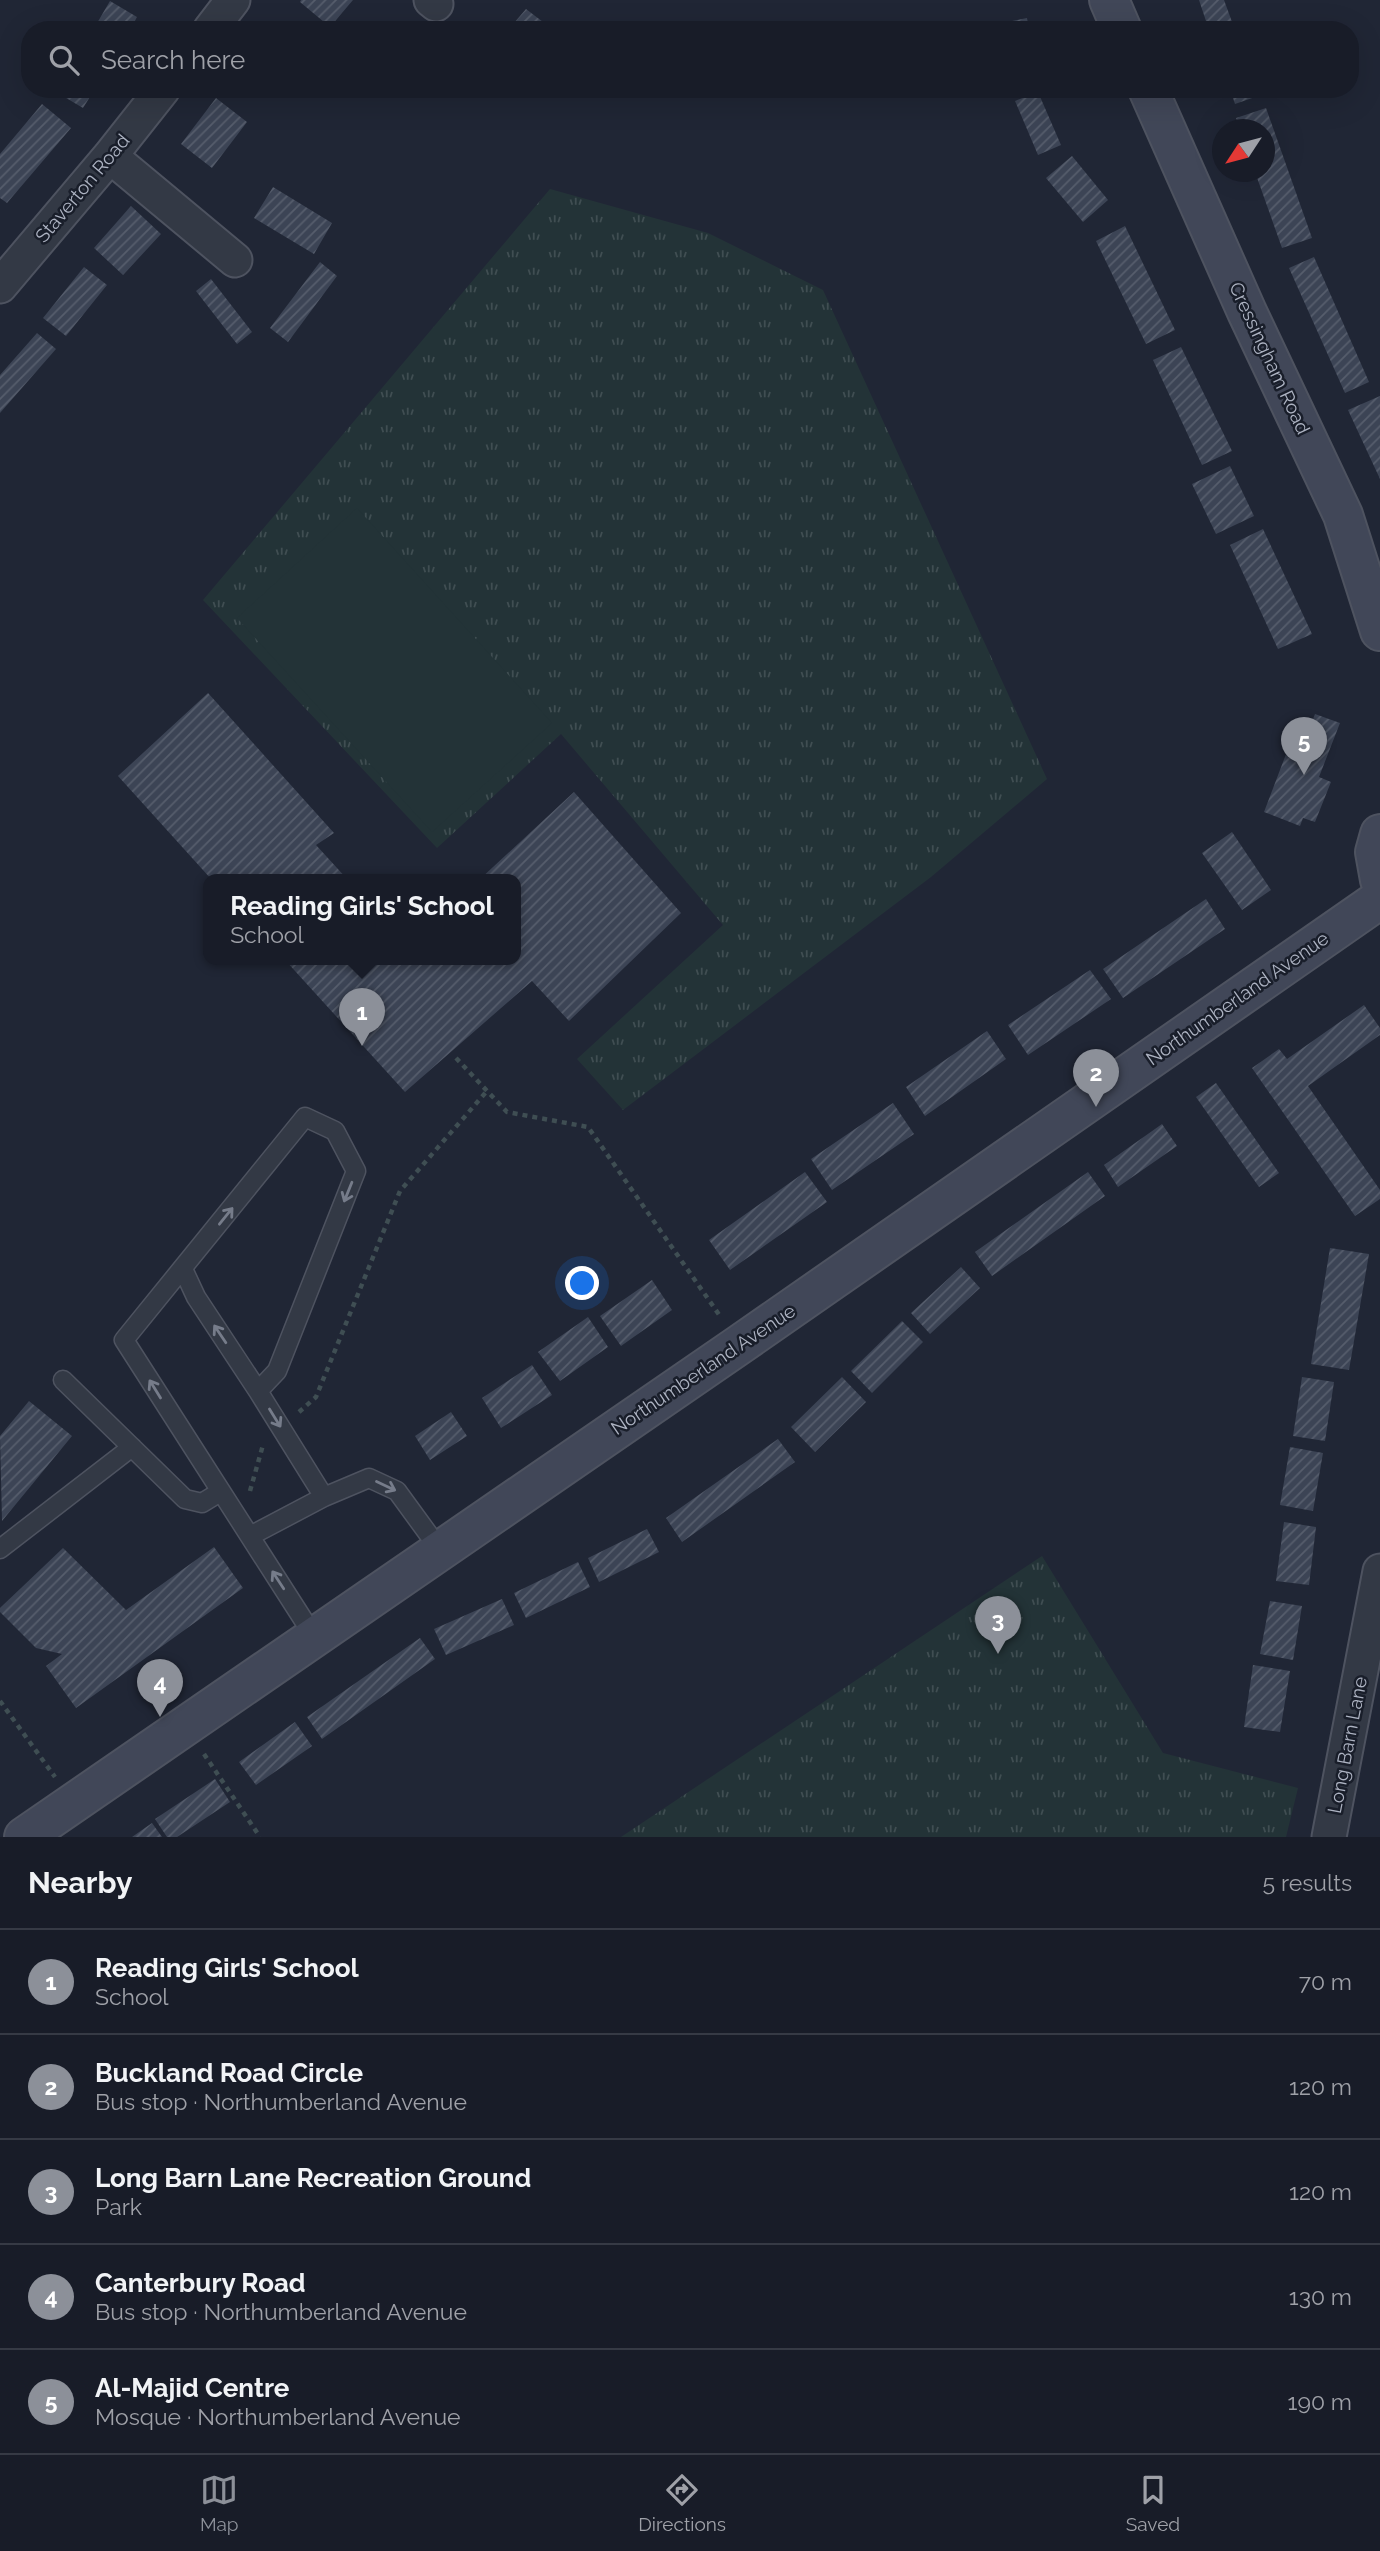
<!DOCTYPE html>
<meta charset="utf-8">
<style>
:root{--surface:#181c28;--page:#212530;--text:#f1f3f6;--muted:#9fa1a8;--line:#363a45;--accent:#8c9099}
body{margin:0;font-family:Raleway,sans-serif;background:var(--page);color:var(--text)}
.compass{position:absolute;left:1212px;top:119px;width:63px;height:63px;border-radius:50%;background:var(--surface);box-shadow:0 7px 28px #0002;rotate:234deg}
.you{position:absolute;left:583px;top:1284px;width:24px;height:24px;margin:-18px;border:5px solid #fff;border-radius:50%;background:#1a73e8;box-shadow:0 0 0 10px #1a73e833}
.badge{display:grid;place-items:center;width:46px;height:46px;border-radius:50%;background:var(--accent);color:#fff;font-size:23px;font-weight:700}
.pin{position:absolute;translate:-50% -58px;filter:drop-shadow(0 2px 4px #0008)}
.pin::after{content:'';position:absolute;top:37px;width:24px;height:21px;background:inherit;clip-path:polygon(0 0,100% 0,50% 100%)}
.popup{position:absolute;left:203px;top:874px;width:318px;height:91px;box-sizing:border-box;display:grid;place-content:center;border-radius:14px;background:var(--surface);filter:drop-shadow(0 2px 5px #0005);font-size:23px;white-space:nowrap;color:var(--muted)}
.popup b{font-size:26px;color:var(--text)}
.popup::after{content:'';position:absolute;left:50%;top:100%;margin-left:-14px;border:14px solid transparent;border-top-color:var(--surface)}
.list{margin:0;padding:0;list-style:none}
h2{display:flex;justify-content:space-between;align-items:center;height:91px;margin:0;padding:0 28px;font-size:30px}
h2 small{font-size:23px;font-weight:400;color:var(--muted)}
.list li{display:grid;grid-template-columns:46px 1fr auto;gap:21px;align-items:center;box-sizing:border-box;height:105px;padding:0 28px;border-top:2px solid var(--line)}
.list b{display:block;font-size:26px;white-space:nowrap}
.list p{margin:0;font-size:23px;white-space:nowrap;color:var(--muted)}
.list em{font-size:23px;font-style:normal;color:var(--muted)}
.icon{flex:none;width:38px;height:38px;fill:none;stroke:currentColor;stroke-width:2;stroke-linecap:round;stroke-linejoin:round}
.map{position:relative;flex:none;width:1380px;height:1837px;overflow:hidden}
.search{position:absolute;background:var(--surface);box-shadow:0 7px 28px #0002;left:21px;right:21px;top:21px;height:77px;display:flex;align-items:center;gap:18px;box-sizing:border-box;padding:0 24px;border-radius:28px;color:var(--muted);font-size:26px}
.sheet{height:616px;background:var(--surface)}
nav{display:flex;justify-content:space-around;align-items:center;box-sizing:border-box;height:98px;border-top:2px solid var(--line);background:var(--surface);font-size:19px;color:var(--muted)}
nav a{display:grid;justify-items:center;gap:4px}
nav .on{color:var(--accent)}
.map>svg:first-child{display:block}
</style>
<div class="map">
<svg width="1380" height="1837" viewBox="0 0 1380 1837">
<defs>
<pattern id="grass-tufts" width="24" height="20" patternUnits="userSpaceOnUse" patternTransform="scale(1.75)"><rect width="24" height="20" fill="#233337"/><path d="M3 7l-1-3M5 7V3M7 7l1-3M15 17l-1-3M17 17v-4M19 17l1-3" fill="none" stroke="#404e52"/></pattern>
<pattern id="building-hatch" width="6" height="6" patternUnits="userSpaceOnUse" patternTransform="scale(1.75)"><rect width="6" height="6" fill="#3c4455"/><path d="M-1 1l2-2M0 6l6-6M5 7l2-2" fill="none" stroke="#565d6c"/></pattern>
</defs>
<rect width="100%" height="100%" fill="#202635"/>
<!-- grass -->
<path fill="url(#grass-tufts)" d="M550,189L708,233L823,290L1047,779L931,877L623,1110L577,1059L723,925L561,734L437,848L203,600Z
M1042,1556L1163,1753L1298,1788L1286,1837H621Z"/>
<!-- garden -->
<path fill="#233337" d="M357,508L552,723L432,832L237,618Z"/>
<!-- building -->
<path fill="url(#building-hatch)" d="M301,0H353L330,27L300,2Z
M1199,0H1224L1235,30H1209Z
M110,1L137,17L130,30H93Z
M526,9L543,22L537,30H508Z
M1027,18L1029,30H999L998,24Z
M58,89H95L83,108L56,92Z
M1230,89H1255L1258,96L1235,104Z
M1038,92L1061,145L1038,155L1015,101Z
M216,98L247,122L212,168L181,144Z
M42,104L71,128L7,203L0,198V154Z
M1266,108L1312,238L1282,248L1255,172H1264V130H1240L1236,118Z
M1072,156L1108,200L1083,222L1046,178Z
M273,187L332,223L314,254L254,218Z
M131,206L161,234L123,275L94,248Z
M1125,226L1175,330L1146,344L1096,241Z
M1314,257L1369,382L1345,393L1289,268Z
M320,262L337,276L288,342L270,328Z
M84,267L107,285L66,336L43,318Z
M211,279L252,332L237,344L196,291Z
M37,333L56,349L0,413V375Z
M1181,347L1232,451L1202,465L1153,360Z
M1380,396V479L1348,410Z
M1230,466L1254,516L1216,534L1192,484Z
M1263,529L1312,634L1278,649L1230,545Z
M208,693L334,833L316,845L348,880H212L118,776Z
M1315,714L1340,723L1319,777L1331,782L1315,822L1303,818L1300,826L1264,812L1299,720L1311,724Z
M574,792L681,913L569,1021L532,981L405,1092L285,960H516V880H479Z
M1232,832L1271,890L1242,910L1202,853Z
M1206,899L1225,929L1123,998L1103,969Z
M1090,970L1111,999L1028,1055L1008,1025Z
M1364,1005L1380,1028V1035L1308,1086L1380,1190V1199L1355,1216L1252,1068L1279,1049L1287,1059Z
M987,1031L1006,1059L925,1116L906,1087Z
M1216,1083L1279,1173L1259,1187L1196,1097Z
M893,1103L914,1134L832,1190L811,1159Z
M1162,1124L1177,1146L1118,1187L1104,1165Z
M805,1172L827,1202L730,1270L709,1240Z
M1088,1172L1105,1196L992,1276L975,1252Z
M1330,1248L1369,1254L1349,1370L1311,1364Z
M961,1267L980,1288L930,1334L911,1313Z
M652,1280L672,1310L621,1346L600,1316Z
M588,1317L608,1347L560,1381L538,1352Z
M902,1321L923,1342L872,1393L851,1371Z
M532,1365L552,1395L501,1428L482,1398Z
M842,1377L866,1402L815,1452L791,1427Z
M1302,1377L1334,1382L1325,1441L1293,1436Z
M29,1401L72,1436L2,1521L0,1436Z
M451,1412L467,1436L430,1460L415,1436Z
M778,1439L795,1462L682,1542L666,1518Z
M1290,1447L1323,1453L1313,1511L1280,1505Z
M1284,1522L1316,1527L1309,1585L1276,1581Z
M647,1529L659,1552L599,1582L588,1558Z
M214,1547L243,1588L76,1708L46,1666L62,1654L36,1648L0,1612V1608L63,1548L126,1610Z
M578,1562L590,1587L526,1618L514,1593Z
M502,1599L514,1625L446,1655L434,1629Z
M1270,1601L1302,1606L1293,1660L1260,1654Z
M420,1638L435,1659L322,1739L307,1717Z
M1253,1665L1290,1671L1280,1732L1244,1727Z
M295,1722L312,1746L256,1785L239,1762Z
M215,1779L230,1802L177,1837H167L155,1819Z
M152,1823L162,1837H132Z"/>
<g fill="none" stroke-linecap="round" stroke-linejoin="round">
<defs>
<path id="lane" d="M183,1269L196,1297L258,1391
M63,1380L185,1499L202,1503L220,1492
M250,1536L324,1497L369,1478L397,1491L440,1550
M0,1549L132,1447
M315,1638L124,1340L305,1117L335,1131L356,1171L277,1371L258,1391L324,1497"/>
<path id="street" d="M431,0L436,4
M210,30L233,0
M110,156L235,260
M0,286L110,156L163,89
M1329,1837L1380,1571"/>
<path id="secondary" d="M1109,0L1122,30
M1148,89L1247,312L1343,515L1380,631
M1380,834L1375,852L1380,880
M24,1837L739,1345L1380,899"/>
</defs>
<!-- lane casing -->
<use href="#lane" stroke="#4e5360" stroke-width="21"/>
<!-- street casing -->
<use href="#street" stroke="#4e5360" stroke-width="37"/>
<!-- secondary casing -->
<use href="#secondary" stroke="#4e5360" stroke-width="42"/>
<!-- path -->
<path stroke="#3f4e53" stroke-width="4.5" stroke-dasharray="5 5" stroke-linecap="butt" d="M456,1058L507,1112L588,1127L720,1316
M299,1412L316,1397L400,1191L487,1091
M250,1491L263,1445
M0,1701L55,1777
M204,1754L260,1837"/>
<!-- lane -->
<use href="#lane" stroke="#333945" stroke-width="18"/>
<!-- street -->
<use href="#street" stroke="#333945" stroke-width="33"/>
<!-- secondary -->
<use href="#secondary" stroke="#414758" stroke-width="38"/>
</g>
<!-- one-way arrows -->
<defs><path id="oneway-shaft" d="M-6 0H5M1.5-3L5.5 0L1.5 3" fill="none" stroke-width="1.6" stroke-linecap="round" stroke-linejoin="round" transform="scale(1.75)"/></defs>
<g stroke="#767c8a">
<use href="#oneway-shaft" transform="translate(348 1192) rotate(112)"/>
<use href="#oneway-shaft" transform="translate(226 1216) rotate(-51)"/>
<use href="#oneway-shaft" transform="translate(220 1334) rotate(-124)"/>
<use href="#oneway-shaft" transform="translate(155 1389) rotate(-122)"/>
<use href="#oneway-shaft" transform="translate(275 1418) rotate(58)"/>
<use href="#oneway-shaft" transform="translate(386 1486) rotate(25)"/>
<use href="#oneway-shaft" transform="translate(278 1580) rotate(-123)"/>
</g>
<g text-anchor="middle" stroke-width="5" stroke-linejoin="round" paint-order="stroke">
<!-- street labels -->
<g font-size="19" fill="#adb3c2" stroke="#191e2a">
<text transform="translate(82 188) rotate(-50)" y="7">Staverton Road</text>
<text transform="translate(1270 358) rotate(65)" y="7">Cressingham Road</text>
<text transform="translate(1237 998) rotate(-35)" y="7">Northumberland Avenue</text>
<text transform="translate(703 1369) rotate(-34)" y="7">Northumberland Avenue</text>
<text transform="translate(1347 1745) rotate(-79)" y="7">Long Barn Lane</text>
</g>
</g>
</svg>
<svg class="compass" viewBox="-18 -18 36 36"><path d="M0-13l5 13h-10z" fill="#e53935"/><path d="M0 13l5-13h-10z" fill="#9fa1a8"/></svg>
<div class="you"></div>
<div class="pin badge" style="left:362px;top:1046px">1</div>
<div class="popup"><b>Reading Girls' School</b>School</div>
<div class="pin badge" style="left:1096px;top:1107px">2</div>
<div class="pin badge" style="left:998px;top:1654px">3</div>
<div class="pin badge" style="left:160px;top:1717px">4</div>
<div class="pin badge" style="left:1304px;top:775px">5</div>
<div class="search"><svg class="icon" aria-label="search" viewBox="0 0 24 24"><circle cx="10" cy="10" r="6"/><path d="M15 15l6 6"/></svg>Search here</div>
</div>
<section class="sheet">
<h2>Nearby<small>5 results</small></h2>
<ul class="list">
<li><span class="badge">1</span><div><b>Reading Girls' School</b><p>School</p></div><em>70 m</em></li>
<li><span class="badge">2</span><div><b>Buckland Road Circle</b><p>Bus stop · Northumberland Avenue</p></div><em>120 m</em></li>
<li><span class="badge">3</span><div><b>Long Barn Lane Recreation Ground</b><p>Park</p></div><em>120 m</em></li>
<li><span class="badge">4</span><div><b>Canterbury Road</b><p>Bus stop · Northumberland Avenue</p></div><em>130 m</em></li>
<li><span class="badge">5</span><div><b>Al-Majid Centre</b><p>Mosque · Northumberland Avenue</p></div><em>190 m</em></li>
</ul>
</section>
<nav>
<a class="on"><svg class="icon" aria-label="map" viewBox="0 0 24 24"><path d="M3 6l6-2 6 2 6-2v14l-6 2-6-2-6 2zM9 4v14M15 6v14"/></svg>Map</a>
<a><svg class="icon" aria-label="directions" viewBox="0 0 24 24"><path d="M12 3l9 9-9 9-9-9zM9 14v-3h6M13 9l2 2-2 2"/></svg>Directions</a>
<a><svg class="icon" aria-label="saved" viewBox="0 0 24 24"><path d="M7 4h10v16l-5-4-5 4z"/></svg>Saved</a>
</nav>
